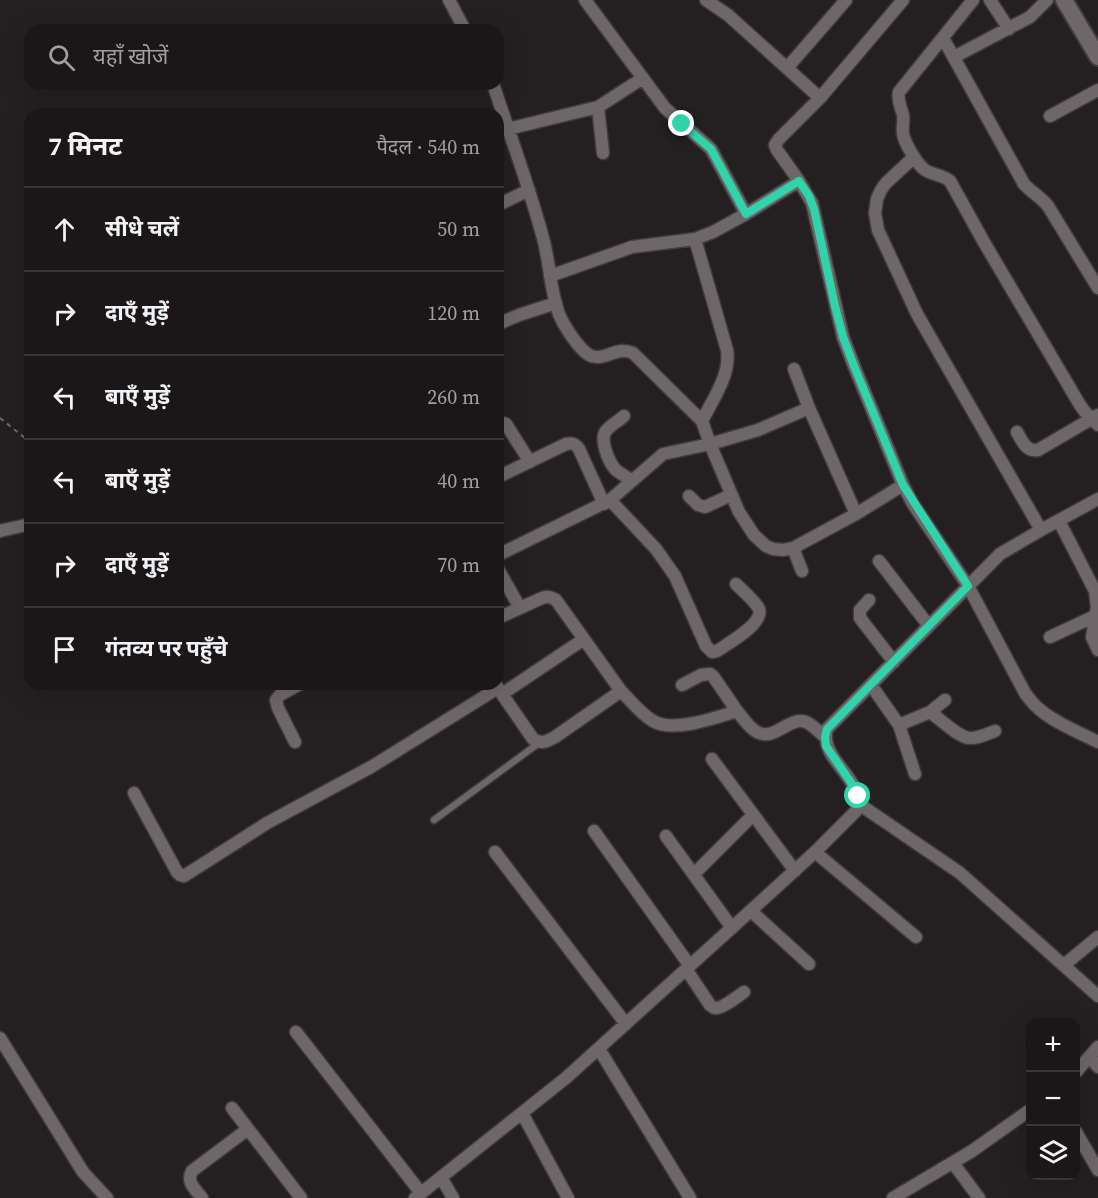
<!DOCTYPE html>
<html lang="hi">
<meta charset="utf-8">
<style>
:root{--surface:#1b1719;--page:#242022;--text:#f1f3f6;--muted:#a09fa2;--line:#393638}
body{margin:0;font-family:"Source Serif 4","Noto Sans Devanagari",serif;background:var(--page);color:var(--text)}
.controls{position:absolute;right:18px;bottom:18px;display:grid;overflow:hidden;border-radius:12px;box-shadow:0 6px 24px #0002}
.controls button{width:54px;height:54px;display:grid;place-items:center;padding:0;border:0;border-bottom:2px solid var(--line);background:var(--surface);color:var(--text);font:30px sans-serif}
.stop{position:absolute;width:18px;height:18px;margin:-14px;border:4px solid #30d4aa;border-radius:50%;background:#fff}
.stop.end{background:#30d4aa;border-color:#fff;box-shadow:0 2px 6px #0008}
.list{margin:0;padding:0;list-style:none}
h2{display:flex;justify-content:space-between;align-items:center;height:78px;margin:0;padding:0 24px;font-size:26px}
h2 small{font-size:20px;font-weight:400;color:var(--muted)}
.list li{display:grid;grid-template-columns:39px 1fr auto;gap:18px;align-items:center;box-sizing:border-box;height:84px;padding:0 24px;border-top:2px solid var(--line)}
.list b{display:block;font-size:22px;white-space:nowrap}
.list em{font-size:20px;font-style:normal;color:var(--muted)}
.icon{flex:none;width:33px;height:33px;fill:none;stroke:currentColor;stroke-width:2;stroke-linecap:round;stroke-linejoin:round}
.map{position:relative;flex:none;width:1098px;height:1198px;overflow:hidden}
.search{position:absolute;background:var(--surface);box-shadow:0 6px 24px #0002;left:24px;top:24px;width:480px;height:66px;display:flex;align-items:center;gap:15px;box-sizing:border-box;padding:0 21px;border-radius:18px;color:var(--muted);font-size:22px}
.panel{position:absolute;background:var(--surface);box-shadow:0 6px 24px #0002;left:24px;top:108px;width:480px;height:582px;border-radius:18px}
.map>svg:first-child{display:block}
</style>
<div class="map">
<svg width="1098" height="1198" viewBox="0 0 1098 1198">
<rect width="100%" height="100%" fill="#241f21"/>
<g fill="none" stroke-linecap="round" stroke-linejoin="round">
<defs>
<path id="lane" d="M434,820L539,743"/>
<path id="street" d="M449,0L465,30
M585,0L665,108L711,149L746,214
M706,0L728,15L820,98
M903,0L820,98L779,139L775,145L777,150L799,181L812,203L843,337L854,366L903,485L913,504L968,586L1025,693C1029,698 1033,704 1038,708C1053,722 1080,733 1098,742
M973,0L899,92C897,101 901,107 903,115C904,121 902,127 903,134C905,144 917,164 925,170C933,175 943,175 950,181L985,244L1080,405L1085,412L1098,425
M990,0L1009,29
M943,38L1024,184C1031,192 1041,197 1048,206L1098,288
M954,57L1030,17L1047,0
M787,68L846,0
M493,84C510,135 529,186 543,238C550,263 550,290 559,314C564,326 578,348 589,355C603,363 617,345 633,353L702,421L710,444L739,512L754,535L766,546L773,549L783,550L793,548L856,514L903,485
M598,107L603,153
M1050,116L1098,90
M508,129L598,107L643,78
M914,157L886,183L881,190L877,199L875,213L878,230L917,314L1041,530
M498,205L529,190
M695,239L727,350C731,374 713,399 702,421
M550,276L632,247L695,239L713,232L746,214L799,181
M498,324L519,315L556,303
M794,369L809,408
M624,416C619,421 610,425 606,431C599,439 609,463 616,470C621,474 627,477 632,481
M498,423H503L506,424L530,462
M1017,432C1022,441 1026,452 1038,450L1098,415
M498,477L566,444C572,443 575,443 579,449L604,504
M689,496L698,505L705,507L731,495
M610,500L656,549L675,576L706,646L712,652L717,651C727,644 764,624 759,609C756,602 742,590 736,584
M1059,521L1095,591L1097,607L1092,637L1098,650
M0,531L30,524
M793,548L802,571
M498,555L610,500L663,454L710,444L758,430L809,408L856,514
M879,561L929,626
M498,569L520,608
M869,600L860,610V618L894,662
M498,618L542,598C548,596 551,597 556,600L621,691
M1050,637L1095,616
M495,684L533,739C542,744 546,742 555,737L621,691C631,701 641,714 653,721C673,733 715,718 737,711C743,718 749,728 757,732C774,742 789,716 806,722C813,725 819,732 825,737
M682,685L701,675L710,674L713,676L737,711
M871,685L899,725L915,774
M502,694L584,639
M930,712C940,719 960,739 971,738C979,738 987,734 995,731
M899,725L930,712L945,700
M295,742L278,708L276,700L280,695L300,684
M712,759L795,871
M134,793L177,872L180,875L184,876L267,823L371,767L498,688
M859,804L960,873L1098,996
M594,831L690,966
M666,836L732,928
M495,852L626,1024
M815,852L916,937
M694,874L753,815
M751,911L809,964
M1064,965L1098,937
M686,969L710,1005C712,1006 713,1008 715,1008C722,1009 738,996 744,992
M296,1032L421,1193
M0,1038L83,1172L107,1198
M599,1049L690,1198
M1090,1057L1098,1067
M1076,1072L1098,1047
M232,1108L301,1198
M522,1113L568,1198
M1076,1132L1098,1170
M953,1163L979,1198
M441,1177L453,1198
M202,1198C195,1189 186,1182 192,1171L248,1129
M415,1198L567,1077L769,894L815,852L856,811C868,780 818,760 827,729L1000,554L1041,530L1098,499
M893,1198L972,1151L1030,1110"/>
<path id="secondary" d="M1064,0L1098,57"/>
</defs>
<!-- lane casing -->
<use href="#lane" stroke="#403b3d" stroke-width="9"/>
<!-- street casing -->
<use href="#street" stroke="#403b3d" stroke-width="15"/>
<!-- secondary casing -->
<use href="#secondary" stroke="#403b3d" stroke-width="20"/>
<!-- path -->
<path stroke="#6e696b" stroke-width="2" stroke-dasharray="4.5 4.5" stroke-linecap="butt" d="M0,418L30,442"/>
<!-- lane -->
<use href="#lane" stroke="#6e676a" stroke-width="6"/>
<!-- street -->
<use href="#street" stroke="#6e676a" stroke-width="12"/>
<!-- secondary -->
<use href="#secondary" stroke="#6e676a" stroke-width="16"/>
</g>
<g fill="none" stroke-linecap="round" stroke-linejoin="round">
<!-- route -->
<path stroke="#30d4aa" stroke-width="8" d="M682,124L711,149L746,214L799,181L809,196L814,209L835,306L843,337L854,366L903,485L968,586L827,729L825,737L826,746L854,787L858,796"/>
</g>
</svg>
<div class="controls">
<button>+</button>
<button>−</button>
<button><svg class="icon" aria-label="layers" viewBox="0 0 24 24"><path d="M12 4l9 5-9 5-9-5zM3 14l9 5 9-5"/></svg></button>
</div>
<div class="stop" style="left:858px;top:796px"></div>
<div class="stop end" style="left:682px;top:124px"></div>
<div class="search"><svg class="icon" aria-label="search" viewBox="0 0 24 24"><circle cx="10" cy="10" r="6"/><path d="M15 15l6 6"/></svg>यहाँ खोजें</div>
<section class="panel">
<h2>7 मिनट<small>पैदल · 540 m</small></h2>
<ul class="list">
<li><svg class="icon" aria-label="ahead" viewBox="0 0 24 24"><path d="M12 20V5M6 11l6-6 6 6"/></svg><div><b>सीधे चलें</b></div><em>50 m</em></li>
<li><svg class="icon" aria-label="right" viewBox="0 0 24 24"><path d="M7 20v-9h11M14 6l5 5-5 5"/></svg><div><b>दाएँ मुड़ें</b></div><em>120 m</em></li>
<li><svg class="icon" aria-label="left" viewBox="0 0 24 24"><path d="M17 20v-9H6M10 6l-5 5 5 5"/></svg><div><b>बाएँ मुड़ें</b></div><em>260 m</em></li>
<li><svg class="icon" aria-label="left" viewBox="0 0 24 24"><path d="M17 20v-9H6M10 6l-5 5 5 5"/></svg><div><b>बाएँ मुड़ें</b></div><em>40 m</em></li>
<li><svg class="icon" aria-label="right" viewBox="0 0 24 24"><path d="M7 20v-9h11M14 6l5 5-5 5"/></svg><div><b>दाएँ मुड़ें</b></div><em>70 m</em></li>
<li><svg class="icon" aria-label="arrive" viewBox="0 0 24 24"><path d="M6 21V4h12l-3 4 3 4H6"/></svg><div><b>गंतव्य पर पहुँचे</b></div></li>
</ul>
</section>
</div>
